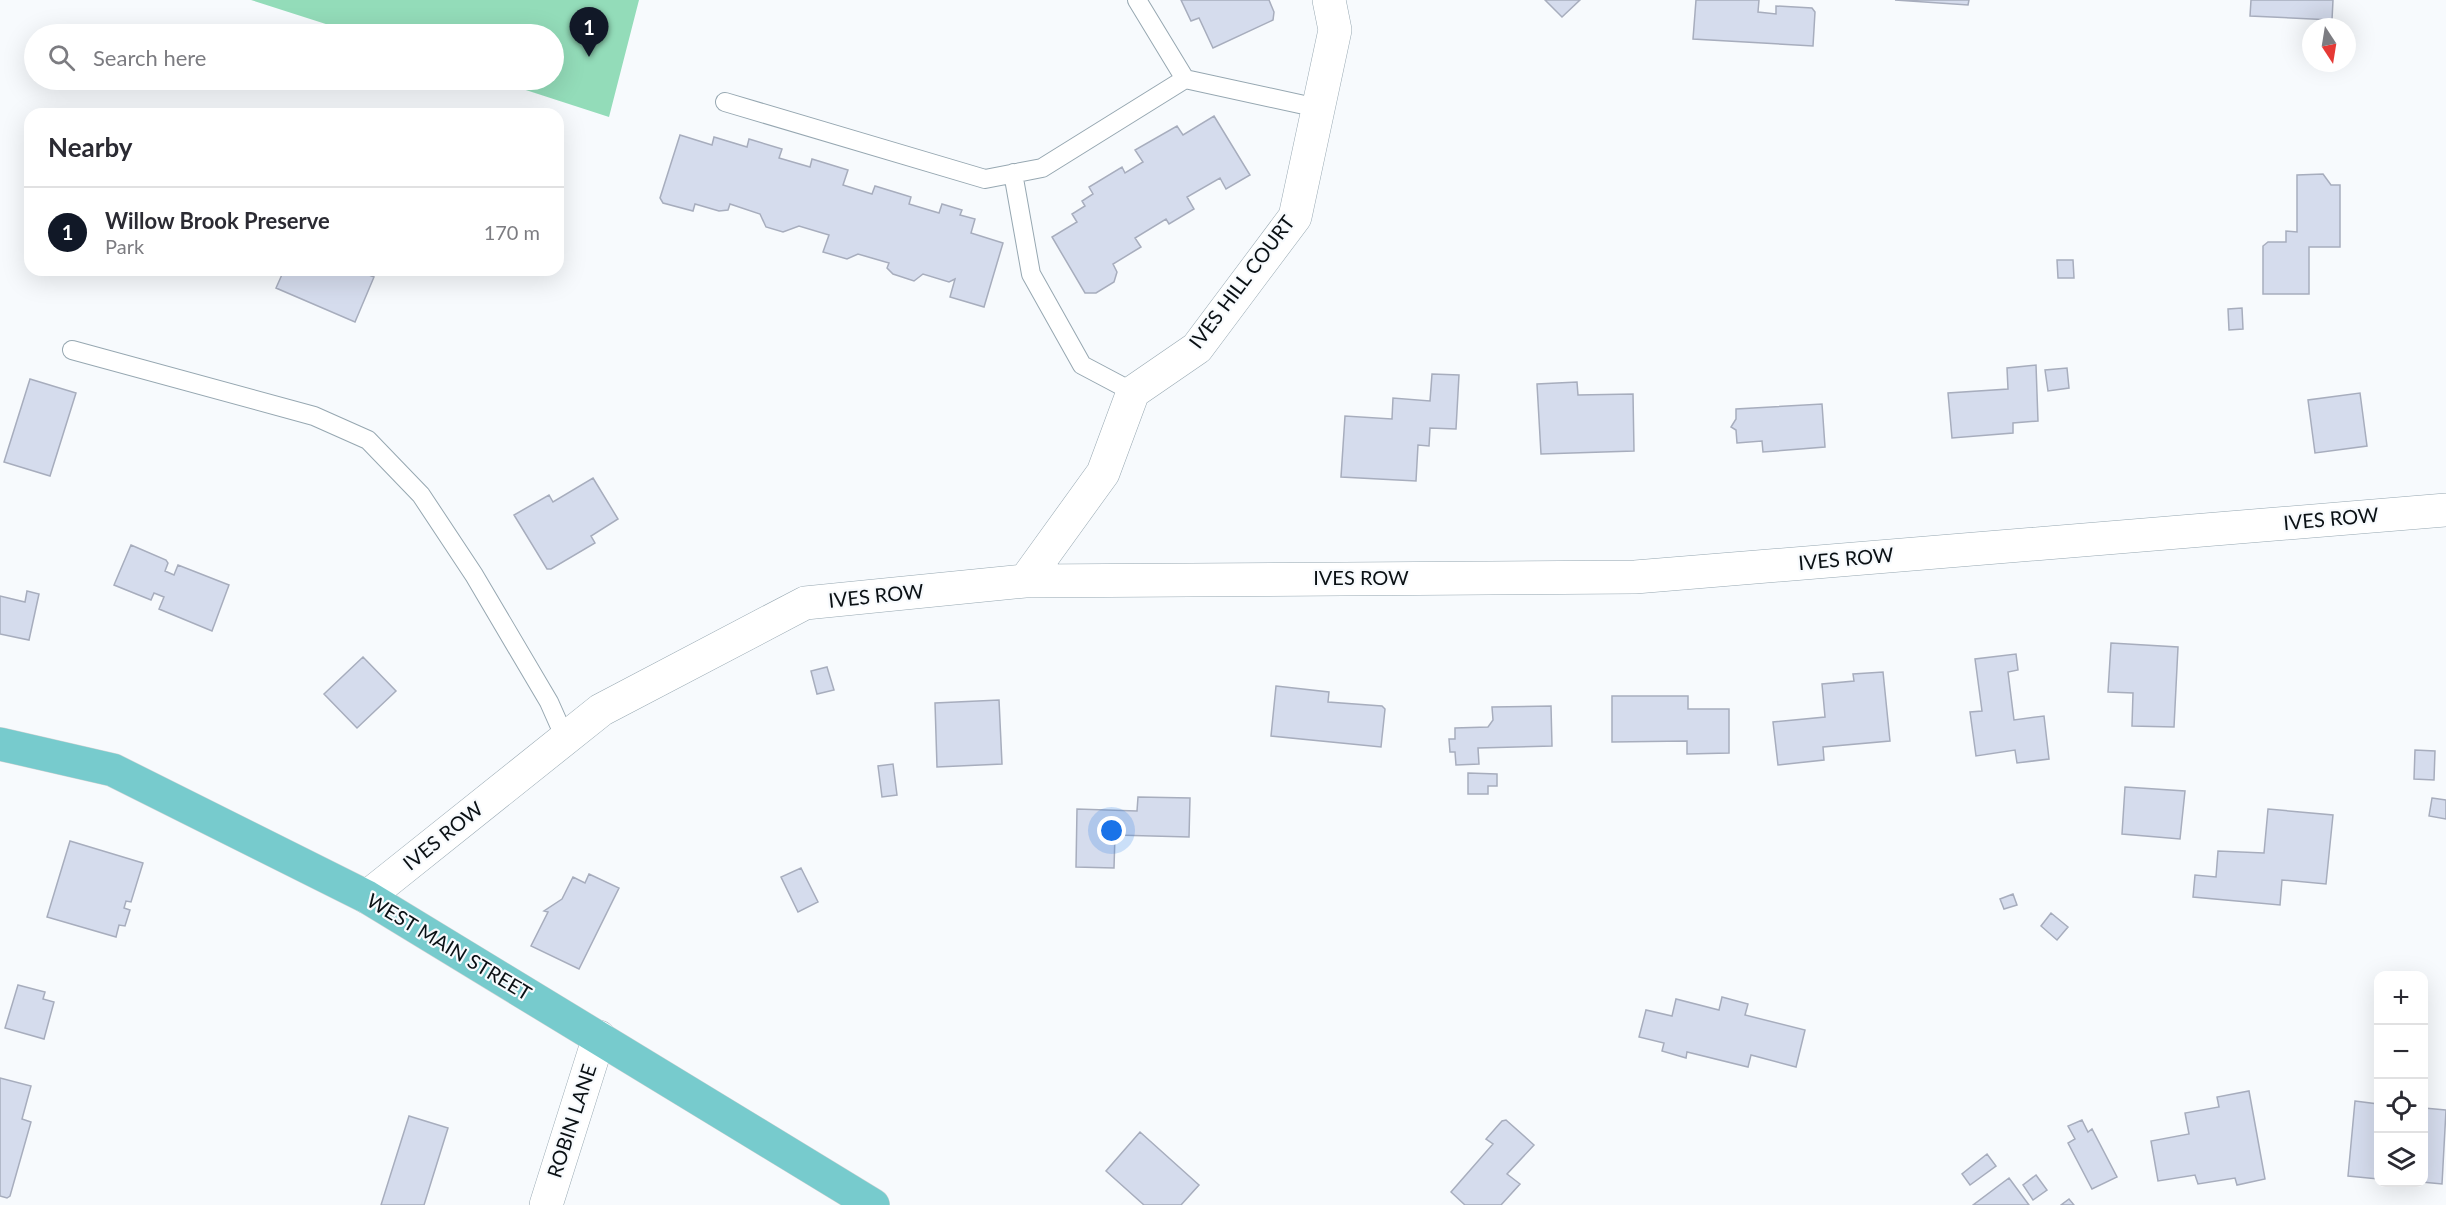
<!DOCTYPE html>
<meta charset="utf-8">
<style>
:root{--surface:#fff;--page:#f7f7f7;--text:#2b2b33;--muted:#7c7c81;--line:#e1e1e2;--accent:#111827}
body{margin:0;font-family:Lato,sans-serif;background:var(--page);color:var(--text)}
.controls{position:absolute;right:18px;bottom:18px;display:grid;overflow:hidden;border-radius:12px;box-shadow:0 6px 24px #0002}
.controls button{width:54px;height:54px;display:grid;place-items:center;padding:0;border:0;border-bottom:2px solid var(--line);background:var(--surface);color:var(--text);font:30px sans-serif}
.compass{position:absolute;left:2302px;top:18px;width:54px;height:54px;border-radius:50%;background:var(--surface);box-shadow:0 6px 24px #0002;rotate:168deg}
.you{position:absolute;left:1112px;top:831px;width:21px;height:21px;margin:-15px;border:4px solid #fff;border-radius:50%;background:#1a73e8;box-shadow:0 0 0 9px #1a73e833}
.badge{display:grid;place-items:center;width:39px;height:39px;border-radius:50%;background:var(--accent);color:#fff;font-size:20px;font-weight:700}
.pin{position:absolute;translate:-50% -50px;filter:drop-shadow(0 2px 3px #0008)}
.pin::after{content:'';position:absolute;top:32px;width:21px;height:18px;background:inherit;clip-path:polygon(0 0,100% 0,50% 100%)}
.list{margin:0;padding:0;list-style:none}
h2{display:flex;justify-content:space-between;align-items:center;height:78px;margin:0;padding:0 24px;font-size:26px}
h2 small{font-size:20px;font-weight:400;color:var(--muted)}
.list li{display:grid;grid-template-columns:39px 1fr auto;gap:18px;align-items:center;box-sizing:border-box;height:90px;padding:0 24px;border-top:2px solid var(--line)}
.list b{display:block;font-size:22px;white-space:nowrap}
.list p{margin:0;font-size:20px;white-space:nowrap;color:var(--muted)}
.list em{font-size:20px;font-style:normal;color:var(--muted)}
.icon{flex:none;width:33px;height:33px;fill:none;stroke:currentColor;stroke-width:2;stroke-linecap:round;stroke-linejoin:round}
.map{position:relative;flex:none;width:2446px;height:1205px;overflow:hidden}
.search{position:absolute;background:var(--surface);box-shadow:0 6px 24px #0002;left:24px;top:24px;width:540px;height:66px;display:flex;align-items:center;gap:15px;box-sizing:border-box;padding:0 21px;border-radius:33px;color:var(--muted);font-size:22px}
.panel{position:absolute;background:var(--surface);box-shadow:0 6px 24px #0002;left:24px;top:108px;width:540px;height:168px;border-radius:18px}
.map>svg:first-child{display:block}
</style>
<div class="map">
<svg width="2446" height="1205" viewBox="0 0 2446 1205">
<rect width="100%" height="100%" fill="#f7fafd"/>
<!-- green -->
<path fill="#93dcb9" d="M251,0H639L609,117L495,80H554V34H357Z"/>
<!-- building -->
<path fill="#d5dced" stroke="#a7adbd" stroke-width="1.5" d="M1181,0H1269L1274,12L1273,20L1213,48L1199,18L1191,21Z
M1545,0H1580L1562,17Z
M1696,0H1759L1758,12L1776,14V6L1812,8L1815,12L1813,46L1693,39Z
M1895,0H1969L1968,5Z
M2251,0H2333L2332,20L2250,16Z
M1214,116L1250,175L1226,189L1220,178L1187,197L1194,209L1169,224L1166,219L1135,238L1141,247L1113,264L1117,272L1114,282L1096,293H1085L1052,237L1077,222L1072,214L1085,206L1082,201L1093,194L1089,187L1122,167L1125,173L1143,162L1135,150L1177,126L1183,135Z
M680,135L712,145L714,137L747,147L749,139L782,149L779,158L810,167L812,159L848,170L843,185L872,194L875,186L911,197L909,204L939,213L942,204L962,210L960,215L975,219L971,233L1003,243L984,307L950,297L955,279L949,282L923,274L914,281L893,274L887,268L889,263L858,254L847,259L823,252L829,235L799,226L783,232L766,227L760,214L730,204L728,210L719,211L695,204L693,211L663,203L660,198Z
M2323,174L2331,185H2340V247H2309V294H2263V246L2268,242H2286V231L2297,232V175Z
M2057,260H2073L2074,278H2058Z
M284,270H357L374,277L355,322L276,288Z
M2242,308L2243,329L2229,330L2228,309Z
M2036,365L2038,421L2013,423V433L1952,438L1948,393L2008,389L2007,368Z
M2067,368L2069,388L2048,391L2045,370Z
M1432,374L1459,375L1456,429L1430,428L1429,446L1418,445L1416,481L1341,477L1345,416L1392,419L1393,398L1430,401Z
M30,379L76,393L50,476L4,462Z
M1577,382L1578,395L1633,394L1634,451L1541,454L1537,384Z
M2360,393L2367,446L2315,453L2308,400Z
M1822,404L1825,447L1763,452L1762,441L1737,443L1736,430L1731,427L1736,419V409Z
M593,478L618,519L591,536L595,543L551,569H547L514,515L549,495L553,502Z
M131,545L166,560L168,563L165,571L174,575L178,565L229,585L212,631L159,609L164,597L154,593L151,600L114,585Z
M27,591L39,594L29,640L0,634V596L25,602Z
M2111,643L2178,647L2174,727L2132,726L2133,693L2108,692Z
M2016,654L2018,670L2008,672L2014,720L2044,716L2049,759L2017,763L2015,750L1976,756L1970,712L1982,711L1975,659Z
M363,657L396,691L357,728L324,694Z
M827,667L834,690L817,694L811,671Z
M1883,672L1890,741L1823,747L1824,760L1778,765L1773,722L1825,717L1822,684L1854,681L1853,674Z
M1276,686L1329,692L1328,702L1382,706L1385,709L1381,747L1271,736Z
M1612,696H1688V709H1729V753L1687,754V741L1612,742Z
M999,700L1002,764L937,767L935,703Z
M1551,706L1552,746L1478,748L1479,764L1456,765L1455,752H1450L1449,739H1455V728L1488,727L1493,720L1492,707Z
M2415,750L2435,751L2434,780L2414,779Z
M893,764L897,795L882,797L878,766Z
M1468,773L1497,774V786H1488V794H1468Z
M2125,787L2185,791L2180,839L2122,834Z
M1138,797L1190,798L1189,837L1115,835L1114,868L1076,867L1077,809L1137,811Z
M2432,798L2446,800V819L2429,816Z
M2268,809L2333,815L2326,884L2282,880L2280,905L2193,897L2195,875L2216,877L2218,851L2264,853Z
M70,841L143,863L131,902L126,901L124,908L130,910L125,926L119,925L116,937L47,917Z
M801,868L818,902L798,912L781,877Z
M589,874L619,888L579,969L531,946L548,912L544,911L562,899L573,877L585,883Z
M2013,894L2017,905L2004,909L2000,899Z
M2051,913L2068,927L2057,940L2041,926Z
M18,985L45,992L43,999L54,1002L44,1039L5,1028Z
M1722,997L1748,1004L1745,1015L1805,1030L1796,1067L1751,1055L1748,1067L1687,1052L1686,1058L1662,1051L1664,1043L1639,1037L1646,1010L1672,1016L1676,999L1719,1010Z
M0,1078L31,1086L22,1119L31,1122L10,1196L7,1198L0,1196Z
M2249,1091L2265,1179L2237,1185L2235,1178L2198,1184L2195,1175L2158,1181L2151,1141L2189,1134L2185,1113L2219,1107L2217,1097Z
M2355,1101L2378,1104V1179L2348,1176Z
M2424,1108L2446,1110L2442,1184L2422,1182Z
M409,1116L448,1128L424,1205H381Z
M1506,1120L1534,1145L1507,1174L1520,1184L1501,1205H1465L1451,1192L1493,1144L1486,1139L1502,1121Z
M2082,1120L2088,1132L2092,1129L2117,1177L2092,1189L2068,1143L2075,1139L2068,1126Z
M1140,1132L1199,1185L1181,1205H1144L1106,1171Z
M1987,1154L1996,1166L1970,1185L1962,1174Z
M2036,1175L2047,1190L2033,1200L2023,1185Z
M2009,1178L2029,1205H1973Z
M2069,1199L2074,1205H2061Z"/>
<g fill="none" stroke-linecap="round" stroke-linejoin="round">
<defs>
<path id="lane" d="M1137,0L1185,79
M725,102L985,179L1042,168L1185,79L1318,108
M1013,173L1031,274L1082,365L1133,392
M72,350L314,416L368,440L421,495L474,575L549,702L565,738"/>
<path id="street" d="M1025,581L1103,473L1133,392L1197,348L1295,217L1335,30L1329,0
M367,897L601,710L805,603L1025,581L1635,577L2446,510
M546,1205L599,1037"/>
<path id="primary" d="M0,744L113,770L367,897L873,1205"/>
</defs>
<!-- lane casing -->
<use href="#lane" stroke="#96a7b1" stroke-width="20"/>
<!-- street casing -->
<use href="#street" stroke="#96a7b1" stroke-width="34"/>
<!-- primary casing -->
<use href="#primary" stroke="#d3d4d5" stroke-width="34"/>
<!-- lane -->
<use href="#lane" stroke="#fff" stroke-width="18"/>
<!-- street -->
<use href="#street" stroke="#fff" stroke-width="33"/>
<!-- primary -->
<use href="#primary" stroke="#77cbcd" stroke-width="33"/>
</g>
<g text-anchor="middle" stroke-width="4.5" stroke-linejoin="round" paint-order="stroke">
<!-- street labels -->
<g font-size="20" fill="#0a1014" stroke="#f7fafd">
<text transform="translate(1242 282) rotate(-53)" y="7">IVES HILL COURT</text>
<text transform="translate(2331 519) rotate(-5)" y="7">IVES ROW</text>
<text transform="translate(1846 559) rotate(-5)" y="7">IVES ROW</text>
<text x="1361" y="585">IVES ROW</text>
<text transform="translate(876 596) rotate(-6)" y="7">IVES ROW</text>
<text transform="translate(443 836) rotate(-39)" y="7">IVES ROW</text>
<text transform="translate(449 947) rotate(31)" y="7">WEST MAIN STREET</text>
<text transform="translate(572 1121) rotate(-72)" y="7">ROBIN LANE</text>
</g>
</g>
</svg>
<div class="controls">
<button>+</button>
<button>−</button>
<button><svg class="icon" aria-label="locate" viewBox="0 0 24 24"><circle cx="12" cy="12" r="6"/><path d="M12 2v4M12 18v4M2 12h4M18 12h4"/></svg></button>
<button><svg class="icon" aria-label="layers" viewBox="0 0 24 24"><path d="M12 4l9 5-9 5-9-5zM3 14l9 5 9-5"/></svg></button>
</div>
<svg class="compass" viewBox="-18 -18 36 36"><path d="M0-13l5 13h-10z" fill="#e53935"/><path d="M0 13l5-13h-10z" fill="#7c7c81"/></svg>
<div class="you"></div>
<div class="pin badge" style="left:589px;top:57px">1</div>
<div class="search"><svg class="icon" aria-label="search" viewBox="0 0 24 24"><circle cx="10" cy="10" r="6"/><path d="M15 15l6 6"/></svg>Search here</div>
<section class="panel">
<h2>Nearby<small></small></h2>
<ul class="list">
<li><span class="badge">1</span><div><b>Willow Brook Preserve</b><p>Park</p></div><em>170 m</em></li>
</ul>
</section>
</div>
